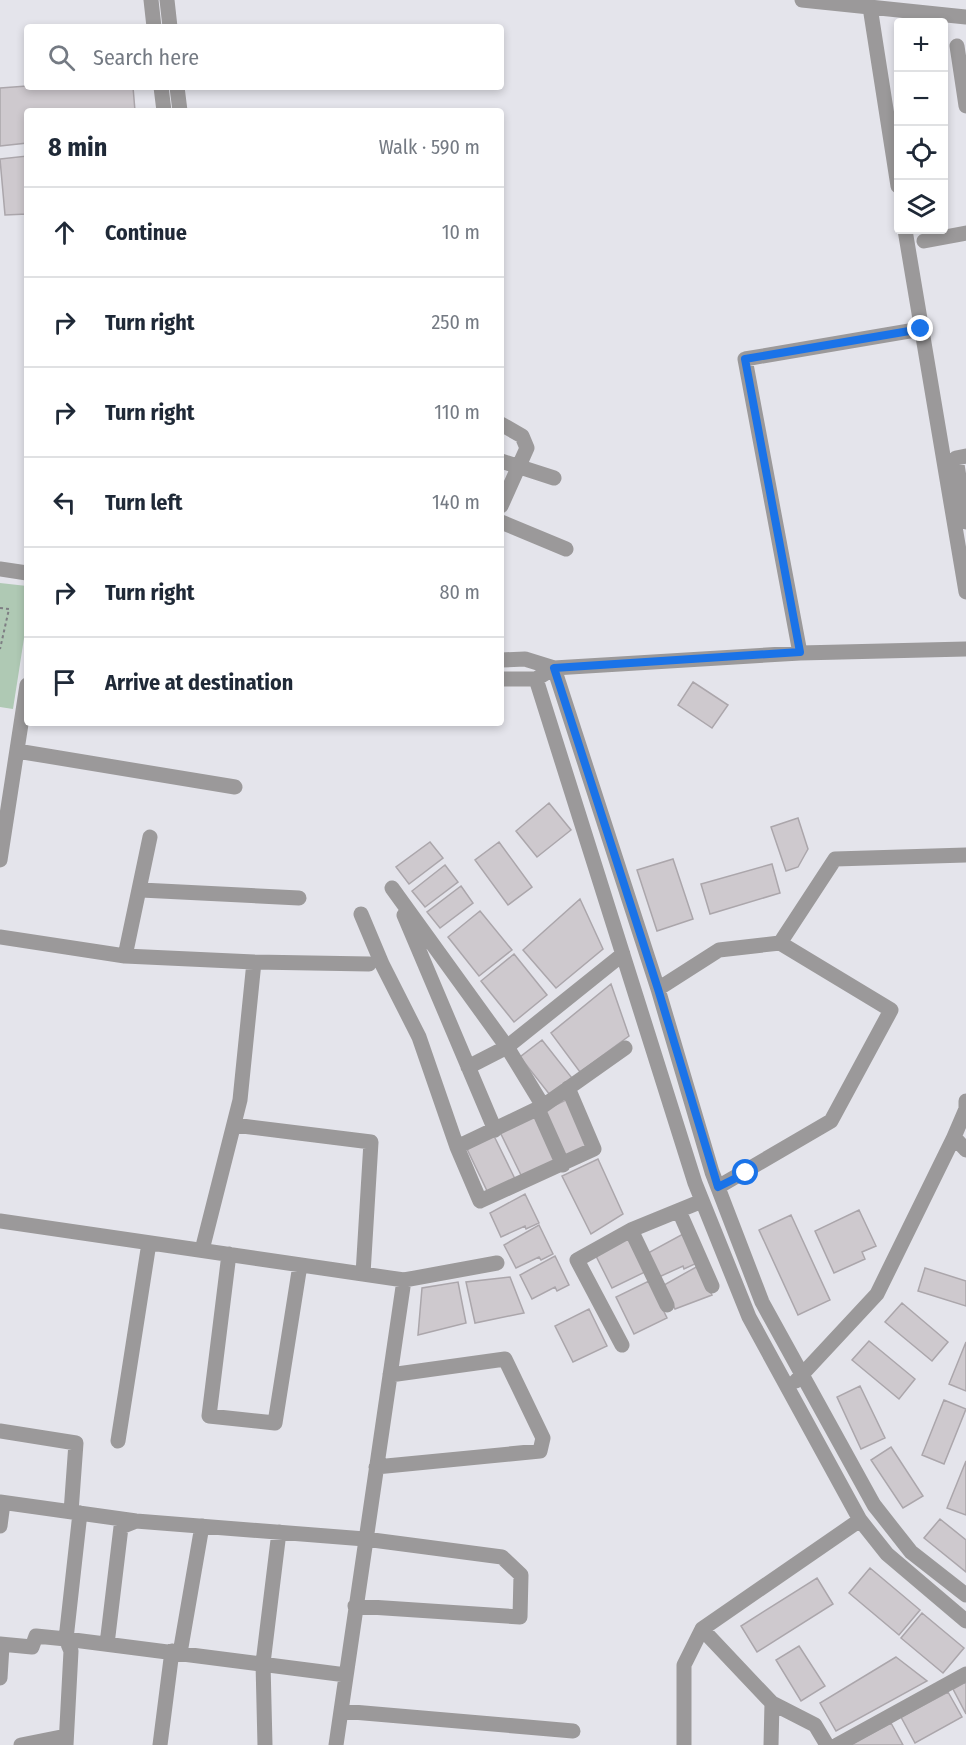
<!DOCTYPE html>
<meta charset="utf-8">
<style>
:root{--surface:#fff;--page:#f6f6f7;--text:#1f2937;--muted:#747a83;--line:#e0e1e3}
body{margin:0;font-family:"Fira Sans Condensed",sans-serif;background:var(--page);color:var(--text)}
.controls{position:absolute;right:18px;top:18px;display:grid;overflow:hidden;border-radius:6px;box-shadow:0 3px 9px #0003}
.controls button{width:54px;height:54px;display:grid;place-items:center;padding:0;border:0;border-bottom:2px solid var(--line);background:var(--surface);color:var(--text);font:30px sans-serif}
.stop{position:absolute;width:18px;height:18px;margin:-14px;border:4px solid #1a73e8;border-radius:50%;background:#fff}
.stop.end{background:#1a73e8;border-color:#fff;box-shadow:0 2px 6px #0008}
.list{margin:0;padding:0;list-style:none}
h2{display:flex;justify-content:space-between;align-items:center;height:78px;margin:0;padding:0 24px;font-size:26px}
h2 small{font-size:20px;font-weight:400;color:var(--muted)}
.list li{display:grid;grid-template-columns:39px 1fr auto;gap:18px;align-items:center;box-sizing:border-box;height:90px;padding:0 24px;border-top:2px solid var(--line)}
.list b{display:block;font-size:22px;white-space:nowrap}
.list em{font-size:20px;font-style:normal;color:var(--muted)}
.icon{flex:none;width:33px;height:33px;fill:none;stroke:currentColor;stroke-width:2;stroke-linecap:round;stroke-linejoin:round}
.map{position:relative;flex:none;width:966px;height:1745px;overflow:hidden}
.search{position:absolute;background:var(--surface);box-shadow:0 3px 9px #0003;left:24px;top:24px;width:480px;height:66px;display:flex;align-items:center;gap:15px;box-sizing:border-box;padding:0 21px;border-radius:6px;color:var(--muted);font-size:22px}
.panel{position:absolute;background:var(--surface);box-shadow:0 3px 9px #0003;left:24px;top:108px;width:480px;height:618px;border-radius:6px}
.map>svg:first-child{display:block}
</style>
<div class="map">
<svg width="966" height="1745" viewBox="0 0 966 1745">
<rect width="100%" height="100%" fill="#e4e4eb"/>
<!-- green -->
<path fill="#afc9b4" d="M0,583L27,586V619L13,709L0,707Z"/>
<!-- building -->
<path fill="#cec9ce" stroke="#aba6ab" stroke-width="1.5" d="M27,86L133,87L135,111H27V143L0,146V88Z
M27,156V214L5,215L0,159Z
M693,682L728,705L712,728L678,705Z
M549,803L571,830L537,857L516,831Z
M798,818L808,849L798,867L786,871L771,827Z
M430,842L443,858L409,884L396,867Z
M499,842L532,887L508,905L475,860Z
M673,859L693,919L657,931L637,870Z
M772,864L780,893L710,914L701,884Z
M445,865L458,882L425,907L412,891Z
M461,886L473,903L440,928L427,912Z
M580,899L603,949L556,988L523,950Z
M480,911L512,950L479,976L448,937Z
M514,954L547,995L514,1022L481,981Z
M611,984L629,1036L580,1072L551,1033Z
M542,1040L572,1078L550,1095L520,1057Z
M570,1098L592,1144L565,1157L543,1111Z
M534,1116L556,1161L522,1177L500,1132Z
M494,1136L516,1181L489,1195L467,1149Z
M598,1159L623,1214L591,1234L562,1176Z
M525,1194L539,1223L526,1229L525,1226L501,1237L490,1213Z
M859,1210L876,1246L862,1252L865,1259L834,1273L815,1231Z
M791,1215L830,1300L798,1315L759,1230Z
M539,1225L553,1254L541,1260L539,1257L516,1268L504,1245Z
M683,1234L697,1263L684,1269L683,1266L659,1277L648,1253Z
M627,1235L645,1272L612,1288L594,1252Z
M555,1256L569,1285L557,1291L555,1287L532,1299L520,1275Z
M698,1266L712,1295L675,1309L664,1285Z
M925,1268L966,1281V1306L918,1291Z
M510,1277L524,1313L475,1323L466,1282Z
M649,1281L667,1318L634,1334L616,1297Z
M458,1282L466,1323L418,1335L422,1288Z
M902,1303L948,1342L932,1361L885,1322Z
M589,1309L607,1346L573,1362L555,1326Z
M869,1341L915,1379L899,1399L852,1360Z
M966,1342V1391L949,1384Z
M860,1386L885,1438L861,1449L837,1397Z
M944,1400L966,1409L944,1464L922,1455Z
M891,1447L923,1496L903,1508L871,1460Z
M966,1461V1515L947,1508Z
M940,1519L966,1540V1572L924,1538Z
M870,1568L920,1610L899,1635L849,1593Z
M817,1578L833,1604L757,1652L741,1626Z
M922,1613L964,1648L943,1673L901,1638Z
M799,1646L825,1686L801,1701L776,1660Z
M896,1657L927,1681L836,1731L820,1703Z
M966,1682V1714L953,1689Z
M948,1692L962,1717L915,1743L901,1717Z
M891,1723L903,1745H850Z"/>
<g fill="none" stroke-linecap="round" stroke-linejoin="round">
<!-- path -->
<path stroke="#7e7e83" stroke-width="2" stroke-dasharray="3 3" stroke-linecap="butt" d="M0,608L9,609L0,649"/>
<!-- minor -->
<path stroke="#9b999a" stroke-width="15" d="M151,0L154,27
M167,0L170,27
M802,0L966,17
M870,7L898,186
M957,46L966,106
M161,87L164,111
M177,87L180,111
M905,230L966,592
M924,241L966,233
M501,424L522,436L527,448L501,506
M966,456L956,458L966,522
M501,461L554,478
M501,522L566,549
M0,569L27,573
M800,653L745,359L921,329
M501,660L525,659L554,668L658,989L712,1172L762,1302L874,1505L911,1552L966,1595
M501,679H536L554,668L800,653L966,649
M536,679L695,1183L749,1317L860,1520L887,1554L966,1621
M17,751L235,787
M0,860L27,685
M392,888L507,1047L623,954
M141,890L299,898
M361,914L382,964L419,1037L457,1147L543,1106L507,1047L468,1067
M404,915L495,1130
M0,937L125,956L254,962L240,1100L202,1250
M125,956L150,837
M254,962L369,964
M658,989L719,950L780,943L835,859L966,855
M543,1106L625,1048
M538,1109L563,1165
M234,1125L371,1142L363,1274
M954,1137L966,1150
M457,1147L480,1201L594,1149L568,1088
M718,1187L831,1121L891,1010L780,943
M679,1211L712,1286
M0,1221L404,1280L497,1263
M631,1230L667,1305
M229,1254L209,1416L275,1423L300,1265
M622,1345L577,1260L631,1230L702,1201
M796,1381L877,1294L954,1137L966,1109V1101
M0,1431L76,1443L71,1512
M118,1441L149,1243
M376,1467L540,1451L543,1438L505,1359L390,1375
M0,1502L136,1521L365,1539L502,1557L521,1575L520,1617L355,1606
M0,1526L3,1503
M702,1629L772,1703L771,1745
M0,1644L32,1647L36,1636L66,1639L346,1675
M107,1644L121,1527L136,1521
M180,1653L202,1526
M0,1678L2,1646
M772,1703L815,1725L827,1745
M341,1711L573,1731
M21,1745L66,1736
M66,1745L71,1651L66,1639L80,1513
M160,1745L172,1651
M265,1745L263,1663L279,1532
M336,1745L404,1280
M684,1745V1665L702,1629L860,1520
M837,1745L966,1674"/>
</g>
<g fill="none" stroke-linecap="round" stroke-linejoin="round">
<!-- route -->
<path stroke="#1a73e8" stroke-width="8" d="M746,1173L718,1187L658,989L554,668L800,652L745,359L921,329"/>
</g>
</svg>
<div class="controls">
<button>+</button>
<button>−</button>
<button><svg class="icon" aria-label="locate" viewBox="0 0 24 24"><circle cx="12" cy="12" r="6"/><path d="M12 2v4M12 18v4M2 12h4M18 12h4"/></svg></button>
<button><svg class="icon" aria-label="layers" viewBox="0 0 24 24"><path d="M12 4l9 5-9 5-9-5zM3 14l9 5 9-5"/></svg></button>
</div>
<div class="stop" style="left:746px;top:1173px"></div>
<div class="stop end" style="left:921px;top:329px"></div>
<div class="search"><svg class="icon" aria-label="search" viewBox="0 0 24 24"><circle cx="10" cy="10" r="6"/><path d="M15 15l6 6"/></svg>Search here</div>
<section class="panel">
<h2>8 min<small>Walk · 590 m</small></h2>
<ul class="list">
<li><svg class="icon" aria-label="ahead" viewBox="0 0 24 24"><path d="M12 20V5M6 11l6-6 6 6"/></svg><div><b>Continue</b></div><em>10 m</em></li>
<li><svg class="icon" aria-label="right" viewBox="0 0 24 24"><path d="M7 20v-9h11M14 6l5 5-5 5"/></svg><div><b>Turn right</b></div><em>250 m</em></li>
<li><svg class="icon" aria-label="right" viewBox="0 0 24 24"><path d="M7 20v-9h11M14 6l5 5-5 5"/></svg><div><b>Turn right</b></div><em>110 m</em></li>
<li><svg class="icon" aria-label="left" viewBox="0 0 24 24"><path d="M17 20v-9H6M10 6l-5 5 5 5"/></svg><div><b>Turn left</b></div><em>140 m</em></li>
<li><svg class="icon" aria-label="right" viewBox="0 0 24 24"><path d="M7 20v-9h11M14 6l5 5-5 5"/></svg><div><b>Turn right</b></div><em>80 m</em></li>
<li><svg class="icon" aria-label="arrive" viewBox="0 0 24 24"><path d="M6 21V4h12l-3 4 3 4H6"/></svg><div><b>Arrive at destination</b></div></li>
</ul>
</section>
</div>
